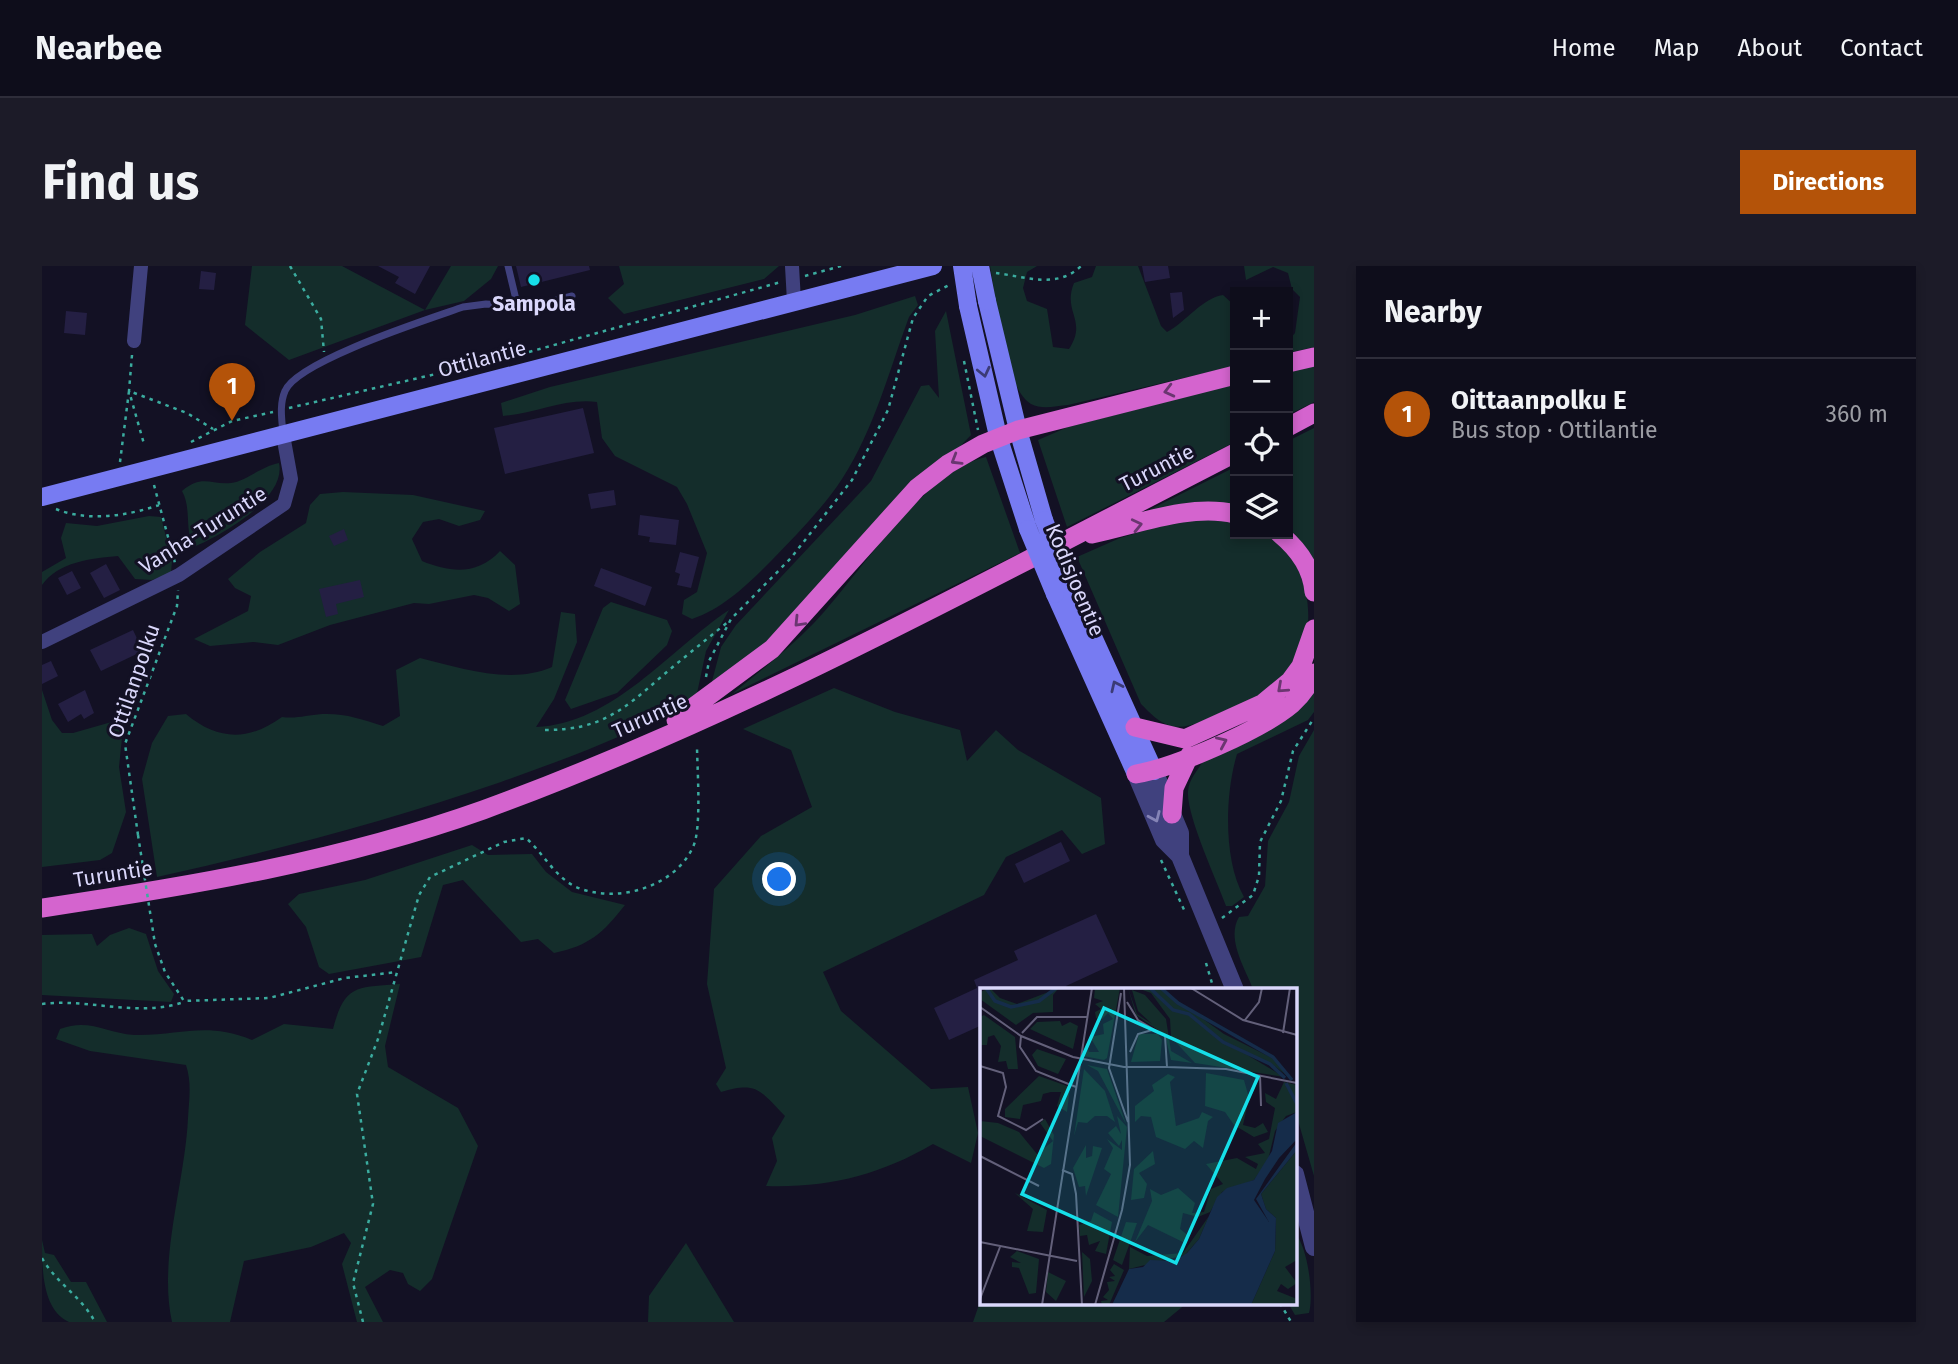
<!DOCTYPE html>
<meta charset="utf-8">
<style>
:root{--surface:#0e0d1b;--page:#1c1b28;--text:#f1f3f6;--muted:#9b9ca3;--line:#2e2d3a;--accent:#b45309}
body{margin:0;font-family:"Fira Sans",sans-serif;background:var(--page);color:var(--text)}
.controls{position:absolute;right:21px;top:21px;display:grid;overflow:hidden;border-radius:0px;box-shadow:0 4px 10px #0003}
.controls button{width:63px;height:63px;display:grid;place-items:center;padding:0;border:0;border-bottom:2px solid var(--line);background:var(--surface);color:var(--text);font:35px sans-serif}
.you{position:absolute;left:738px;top:614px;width:24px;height:24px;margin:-18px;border:5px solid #fff;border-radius:50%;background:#1a73e8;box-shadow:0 0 0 10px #1a73e833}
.badge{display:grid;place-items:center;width:46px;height:46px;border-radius:50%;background:var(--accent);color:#fff;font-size:23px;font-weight:700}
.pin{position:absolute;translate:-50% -58px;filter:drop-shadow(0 2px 4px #0008)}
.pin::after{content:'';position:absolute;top:37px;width:24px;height:21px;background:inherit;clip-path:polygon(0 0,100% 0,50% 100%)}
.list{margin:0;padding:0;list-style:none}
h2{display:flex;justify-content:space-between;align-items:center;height:91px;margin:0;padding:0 28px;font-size:30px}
h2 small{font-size:23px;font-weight:400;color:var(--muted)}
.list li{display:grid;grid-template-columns:46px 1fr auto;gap:21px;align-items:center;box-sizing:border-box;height:112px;padding:0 28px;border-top:2px solid var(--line)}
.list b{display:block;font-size:26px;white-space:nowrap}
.list p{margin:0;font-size:23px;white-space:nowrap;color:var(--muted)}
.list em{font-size:23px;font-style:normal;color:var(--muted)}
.icon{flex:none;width:38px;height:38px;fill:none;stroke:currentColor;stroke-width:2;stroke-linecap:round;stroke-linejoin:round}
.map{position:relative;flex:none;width:1272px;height:1056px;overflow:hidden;border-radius:0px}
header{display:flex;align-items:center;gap:42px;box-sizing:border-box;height:98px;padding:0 35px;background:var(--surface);border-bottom:2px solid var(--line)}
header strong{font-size:33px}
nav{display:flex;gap:38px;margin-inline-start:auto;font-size:24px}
.intro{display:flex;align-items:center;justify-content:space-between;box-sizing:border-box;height:168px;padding:0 42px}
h1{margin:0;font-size:49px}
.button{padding:18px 32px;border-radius:0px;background:var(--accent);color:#fff;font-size:24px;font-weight:700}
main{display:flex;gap:42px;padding:0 42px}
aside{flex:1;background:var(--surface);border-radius:0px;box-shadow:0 4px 10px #0003}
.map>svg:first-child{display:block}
</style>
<header>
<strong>Nearbee</strong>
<nav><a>Home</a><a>Map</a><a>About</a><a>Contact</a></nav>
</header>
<div class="intro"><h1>Find us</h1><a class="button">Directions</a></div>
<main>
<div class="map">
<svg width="1272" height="1056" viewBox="0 0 1272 1056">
<rect width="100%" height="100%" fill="#131124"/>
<!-- green -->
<path fill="#142d2b" d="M210,0H300L383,44L409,0H456L449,13L422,35L383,44L247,94L203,59Z
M577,0H737L722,13L582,48L566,32L582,18Z
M948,0H995L985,6L981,22L985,35L1005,43L1011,81L1027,83C1046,54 1020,46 1032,17L1050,11L1054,0H1096L1119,60L1125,66C1144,56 1160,32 1181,29L1193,40V100L1026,139C1014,140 1000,144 989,138C962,123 954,30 948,0Z
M1202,0H1272V81L1246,87V75L1253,67L1258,31L1250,23L1246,7L1231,1L1204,14Z
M873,30L876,39L867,51C847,105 832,164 800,213C781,242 754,269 730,294C706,318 682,342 650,353L640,348L642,334L655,326L665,287L645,238L635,221L573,190L560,172L555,136C521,132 494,148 461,150L459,137L508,121L813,49Z
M904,45L929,169L737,368L669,419L679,381L694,359L829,215L879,120L887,119L897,132L893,65Z
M1272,99V136L1246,149V105Z
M1193,118V176L1025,261L996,174L1026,161Z
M1272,162V301L1246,267V175Z
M944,191L978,287L690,428C718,405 747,383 772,357C816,311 881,205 944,191Z
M237,197C245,232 180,269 152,281C142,265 150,243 140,225C160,208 168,219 189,217C204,215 220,200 237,197Z
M1193,201V242L1097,249Z
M301,226L371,229L443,245L438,254L417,260L397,253L381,256L370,273L380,295C409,307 436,309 458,285L473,299L478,338L467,345L446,332L432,329L387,338L372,337L288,359L236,379L211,376L168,380L152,373L206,345L209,330L193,322L186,313L218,286L264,257L268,239L278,228Z
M107,250L119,251L130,295L129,307L110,314L93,313L76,290C50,292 16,296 0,319V306L24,292L19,272L24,257L55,260Z
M1138,254H1193V268C1230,268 1239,268 1256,303C1272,338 1271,383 1241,412C1224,428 1201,437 1180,446C1165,453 1146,464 1129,460C1116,456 1108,447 1099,438L1035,291L1078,272Z
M569,336L625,354L630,365L625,379L575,427L529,443L523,434L561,342Z
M687,344L664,385L654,432C592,468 526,492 459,516C346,555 231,585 115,611L100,513L110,477L126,450L144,448C176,475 207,475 240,451C255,453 265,449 280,448C302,447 320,453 341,460L358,450L354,404L378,392C419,402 469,419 510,401L519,346L533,348L535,376L512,433L494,461C571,458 627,384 687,344Z
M792,422L853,446L918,464L925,495L954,464L976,484L1059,532L1063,578L1040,588L1020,564L964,591L942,629L781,706L799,745L889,823L926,821L936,867L929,897L891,878C838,909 786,922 724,920L735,895L730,872L743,850C718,825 716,815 679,826L674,818L684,802L665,718L672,623L719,570L770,541L749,484L701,463Z
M0,424L10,454L20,467H31L73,455L81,462L77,501L84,546L70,587L58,594L0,601Z
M1272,425V446L1266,454L1195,488C1183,528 1181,594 1202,631L1190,640H1184C1175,615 1144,549 1146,525C1147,514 1154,506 1160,497Z
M1272,464V910L1253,844V724L1211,723C1203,702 1184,673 1197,651L1206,650L1223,620L1226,575L1247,536L1257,490Z
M430,579L446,589L490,588L504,606L530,626L583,639C561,667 547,680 512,687L496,673L479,676L421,614L401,619L379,691L287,708L277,701L264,661L246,638L257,628L323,614Z
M87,662L104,668L116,705L132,728L129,736L0,729V669L50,668L55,680L68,669Z
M358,718L343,780L346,801L416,842L436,880L390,1013L378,1025L366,1018L361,1007L348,1004L323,1021L341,1056H315L300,998L309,977L302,967L269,981L202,995L188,1056H130C116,993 143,917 146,852C147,834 150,817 144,799L48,785L14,773L18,763C47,752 64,767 92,769C140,770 162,755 210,774L242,758L291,763C303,717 315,722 358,718Z
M1253,967C1266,981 1272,1030 1267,1047L1253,1049L1246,1037H1253Z
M0,974L3,987L12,989L29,1016H44L65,1056C54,1056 37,1056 27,1056C0,1044 0,1002 0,974Z
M644,977L692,1056H606L607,1030Z
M939,1033L940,1037H1145L1122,1056H931Z"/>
<!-- building -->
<path fill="#241f43" d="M336,0H388L373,28L353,17L357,11Z
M474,0H547L548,4L479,21Z
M1100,0H1126L1128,12L1103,16Z
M159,5L174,7L172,24L157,23Z
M1140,26L1142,44L1131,52L1128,27Z
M24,45L45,47L43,69L22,67Z
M541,142L552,187L463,208L452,162Z
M572,224L574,239L549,243L546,228Z
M598,249L637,254L634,279L607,276L608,271L596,269Z
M302,263L306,274L292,280L287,270Z
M638,286L657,291L649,322L635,319L638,308L633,306Z
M64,298L78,324L62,332L48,307Z
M559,302L610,321L603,340L552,320Z
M30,305L39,322L25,329L16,312Z
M318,314L322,331L294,338L296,348L284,351L277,323Z
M91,364L101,385L59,405L48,384Z
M9,395L16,410L0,418V399Z
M43,424L52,447L42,453L39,448L26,456L16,438Z
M1019,576L1028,595L982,617L973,598Z
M1054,648L1076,696L1024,720L1026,724H940V759L907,774L892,742L935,722L932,714L976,694L972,685Z"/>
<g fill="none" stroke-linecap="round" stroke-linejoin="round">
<!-- path -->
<path stroke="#3bac9f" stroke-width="2.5" stroke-dasharray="3.5 5" stroke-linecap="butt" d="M248,0L279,53L282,86
M954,7C984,11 1016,23 1039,0
M763,10L799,0
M90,89L87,125L102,178
M922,95L936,164
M247,142L476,89L739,16
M149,176L190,155L231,146
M78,196L87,125L145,147L171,163
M112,219L133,297
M14,243C46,256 85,250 117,239
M664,411L667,395L689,353L749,292L810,214L846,144L871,52L886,30L907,19
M503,464C558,464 580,445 619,411C641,392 664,374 687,355
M96,569L83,478L135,340L136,324
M1119,594L1144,648
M1180,652L1211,629L1217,610L1218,576L1239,535L1251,485L1272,452
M113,678L123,706L142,735L227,732L303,712L355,706
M1164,697L1172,724
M0,738C48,732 95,752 142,736
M0,992C14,1017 40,1031 53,1056
M1238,1037L1249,1056
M321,1056L311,1017L331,938L315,828L336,773L377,629L388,611L462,576L484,572C501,587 513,611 534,621C574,638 632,622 651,581C660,563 655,501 655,479"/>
<!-- service -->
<path stroke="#40417e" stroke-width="7" d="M466,0L476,42
M241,168C240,154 237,139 243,125C255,95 387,53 421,41L444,38L489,41L530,30"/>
<!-- minor -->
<path stroke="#40417e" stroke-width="14" d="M750,0L752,35
M92,75L99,0
M0,376L137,309L242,238L249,213L241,169"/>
<!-- tertiary -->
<path stroke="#40417e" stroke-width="18" d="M1112,505L1138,567V590
M1094,508L1122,574L1138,590L1193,724
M1253,908L1272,981"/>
<!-- secondary -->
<path stroke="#777bf2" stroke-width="18" d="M945,35L976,164L1002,254
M926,40L956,170L986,263
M0,231L891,0
M1028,320L1112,505
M1013,328L1094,508"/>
<!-- trunk -->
<path stroke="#d464ce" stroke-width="19" d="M1246,97L1272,91
M1246,161L1272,147
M1050,268C1094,259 1148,237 1193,248
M1238,268C1255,282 1270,302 1272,326
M634,454L730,383L875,222L906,198L941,178L976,164L1193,109
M1093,461L1143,473L1220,438L1248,415L1259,400L1272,363
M1094,508C1134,501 1219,464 1250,438C1260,429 1267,419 1272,407
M1130,548L1132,522L1147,490
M0,642C149,620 298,595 441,544C701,449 947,313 1193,187"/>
<!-- path-bridge -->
<path stroke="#3bac9f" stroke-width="2.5" stroke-dasharray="3.5 5" stroke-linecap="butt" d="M96,569L113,678"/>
<!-- secondary-bridge -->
<path stroke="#777bf2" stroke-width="18" d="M920,0L926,40
M938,0L945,35
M1002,254L1028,320
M986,263L1013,328"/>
</g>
<!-- one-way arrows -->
<defs><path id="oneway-chevron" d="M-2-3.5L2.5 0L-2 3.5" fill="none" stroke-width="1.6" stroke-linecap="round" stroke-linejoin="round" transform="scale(1.75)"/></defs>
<g stroke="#3b3b76">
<use href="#oneway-chevron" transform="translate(942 106) rotate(77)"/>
<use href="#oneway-chevron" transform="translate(1074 420) rotate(-115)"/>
</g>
<g stroke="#6a3670">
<use href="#oneway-chevron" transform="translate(1127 125) rotate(166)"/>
<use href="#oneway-chevron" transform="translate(914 194) rotate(149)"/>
<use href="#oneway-chevron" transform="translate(1095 259) rotate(-13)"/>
<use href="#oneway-chevron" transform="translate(757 356) rotate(134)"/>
<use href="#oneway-chevron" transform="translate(1240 422) rotate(138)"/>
<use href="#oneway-chevron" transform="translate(1180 476) rotate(-24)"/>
</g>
<use stroke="#8584b6" href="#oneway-chevron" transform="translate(1113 551) rotate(66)"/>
<!-- markers -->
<circle fill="#16dfe9" stroke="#131124" stroke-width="2.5" cx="492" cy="14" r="7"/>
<g text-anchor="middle" stroke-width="6" stroke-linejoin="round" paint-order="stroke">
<!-- poi labels -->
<g font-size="21" font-weight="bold" fill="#dad7fb" stroke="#131124">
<text x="492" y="45">Sampola</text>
</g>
<!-- street labels -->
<g font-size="21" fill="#dad7fb" stroke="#131124">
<text transform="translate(440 93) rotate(-15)" y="7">Ottilantie</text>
<text transform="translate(1115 202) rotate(-27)" y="7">Turuntie</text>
<text transform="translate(161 264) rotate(-32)" y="7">Vanha-Turuntie</text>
<text transform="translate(1033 314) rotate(67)" y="7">Kodisjoentie</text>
<text transform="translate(92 415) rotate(-71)" y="7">Ottilanpolku</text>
<text transform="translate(608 450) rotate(-24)" y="7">Turuntie</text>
<text transform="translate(71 608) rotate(-9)" y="7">Turuntie</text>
</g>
</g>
<!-- overview -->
<g transform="translate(938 722)">
<rect width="317" height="317" fill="#131124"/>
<path d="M10,0L20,10L37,16L79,0L73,7V24L53,25L36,37L0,11V4ZM115,0H140L127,70L124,72L103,68L106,55L109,64H119L110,49L124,46L123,36L133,31L128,25L122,31L116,30L115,24L121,21L115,16L123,13L114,10ZM148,0L157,26L172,36L158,23L152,2L165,7L186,31L191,63L212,75L191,72L185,47L156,27ZM157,0H180L244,46L296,72L309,89L293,77L244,53L304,89L215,75L191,49L190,31L171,5ZM4,27L35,49L38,81H28L26,73L18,74L21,58L14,47L8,49L7,57H0V29ZM80,33L82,38L90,34L98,38L93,61L50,41L57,34ZM159,46H178L182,52L180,73L151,74ZM57,61L86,71L78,86L58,78L52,67ZM107,77L127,81L146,136L118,83ZM104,81L125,103L135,134L127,128H115L107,135L98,134L94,148ZM226,85L264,92L269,110L263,137L275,140L283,135L288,144L274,149L254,137L245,124L225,118ZM188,86L195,89L190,94L196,138L219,130L222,124L233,129L228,133L223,160L214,153L205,161L176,149L171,129L161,128L155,134V118L174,103L172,97ZM59,88L90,99L87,124L77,118L81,104H71L63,106L61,113L43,117L40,131L25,129V121ZM304,94L317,97V124L306,128L295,143L288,172L274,192L242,204L230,224L218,229L203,225L200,241L209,248L207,256L168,237L155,254L172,213L170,201L181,207L198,200L215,215L212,225L224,224L231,201L243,196L226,176L257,170L276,181L278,176L265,169L285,165L278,156L289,151L295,120L286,114L285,105L296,111ZM137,128L147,139L138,229L116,217L131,186L124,181L133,160L127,151L142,162V152L139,158L128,145L136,138L141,146ZM65,131L74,147L71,176L64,180L0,148V133L18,135L39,144L57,166L73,153L60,135ZM106,157V170L112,168L113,158L122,160L106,208L105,198L99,199L93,180ZM317,162V272L305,279L317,295L308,301L301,296L297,303L317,311V317H271L295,263L296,230L286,221L281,206ZM173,163L175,176L159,185L167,196L164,210L151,212L154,181ZM35,205L67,222L63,244L47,243L53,221ZM114,224L132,234L126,266L115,263L120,253L109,257L107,247L100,248L99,237L111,233ZM229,228L219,251L205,267L149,281L150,259L167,268L203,265ZM146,234L157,235L142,277L133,272ZM37,263L59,271L56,305L49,306L39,280L32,279V274L41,275L30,269ZM102,264L110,271L112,293L104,309ZM134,276L144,282L129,317H122L121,313L128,312L123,309L129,302L127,294L135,293L129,289L135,288L130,282ZM68,284L86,293L76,313L66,304Z" fill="#142d2b"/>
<path d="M317,124V151L299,170L285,191L274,212L289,234L276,211L317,154V162L281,206L286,221L296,230L295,263L271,317H132L149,281L163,279L170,272L194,273L207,265L219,251L237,209L247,200L274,192L292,163L298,135Z" fill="#152c4a"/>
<path fill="none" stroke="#152c4a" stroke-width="3.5" d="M6,0L15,13L31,19L59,13L76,0M170,0L193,22L209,26L243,54L290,76L305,90M181,0L198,15L293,69L312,92M306,95L317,116"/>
<path fill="none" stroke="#63607a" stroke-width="2" d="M211,0L263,32L317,47M141,5L129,80L148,134M147,14L158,32L185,48L187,79M0,19L41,48L93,69L144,79H187M265,32L279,14L282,0M42,45L57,29H107M303,45L310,0M41,48L40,59L56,83L96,99M150,64L158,46L172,42M0,78L23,85L26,99L18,128L46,142L63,131M187,79L246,81L317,95M280,87L281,118M0,168L59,198M82,182L92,186L96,206L102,317M0,254L97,273M0,311L20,259M62,317L112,0M115,317L142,222L150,177L144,0"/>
<path fill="#16dfe9" fill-opacity="0.15" stroke="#16dfe9" stroke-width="3.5" d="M124,20L278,89L196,275L42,206Z"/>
<rect width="317" height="317" fill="none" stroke="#dad7fb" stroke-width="3.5"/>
</g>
</svg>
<div class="controls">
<button>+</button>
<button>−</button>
<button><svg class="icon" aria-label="locate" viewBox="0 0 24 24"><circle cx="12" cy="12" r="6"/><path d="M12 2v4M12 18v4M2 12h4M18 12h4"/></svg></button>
<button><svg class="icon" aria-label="layers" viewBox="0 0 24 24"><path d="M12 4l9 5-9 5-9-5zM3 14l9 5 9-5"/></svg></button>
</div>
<div class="you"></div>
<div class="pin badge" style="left:190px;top:155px">1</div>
</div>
<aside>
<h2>Nearby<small></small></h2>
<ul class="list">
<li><span class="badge">1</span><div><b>Oittaanpolku E</b><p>Bus stop · Ottilantie</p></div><em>360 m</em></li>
</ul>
</aside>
</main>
